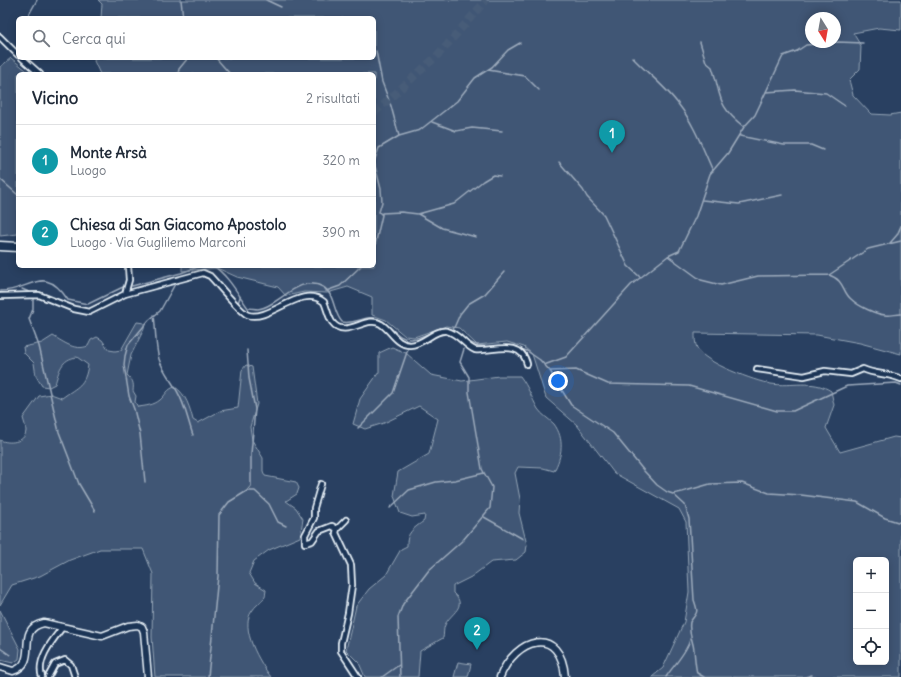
<!DOCTYPE html>
<html lang="it">
<meta charset="utf-8">
<style>
:root{--surface:#fff;--page:#f2f2f3;--text:#1f2937;--muted:#747a83;--line:#e0e1e3;--accent:#84754c}
body{margin:0;font-family:Delius,sans-serif;background:var(--page);color:var(--text)}
.controls{position:absolute;right:12px;bottom:12px;display:grid;overflow:hidden;border-radius:6px;box-shadow:0 2px 10px #0003}
.controls button{width:36px;height:36px;display:grid;place-items:center;padding:0;border:0;border-bottom:1px solid var(--line);background:var(--surface);color:var(--text);font:20px sans-serif}
.compass{position:absolute;left:805px;top:12px;width:36px;height:36px;border-radius:50%;background:var(--surface);box-shadow:0 2px 10px #0003;rotate:169deg}
.you{position:absolute;left:558px;top:381px;width:14px;height:14px;margin:-10px;border:3px solid #fff;border-radius:50%;background:#1a73e8;box-shadow:0 0 0 6px #1a73e833}
.badge{display:grid;place-items:center;width:26px;height:26px;border-radius:50%;background:var(--accent);color:#fff;font-size:13px;font-weight:700}
.pin{position:absolute;translate:-50% -33px;filter:drop-shadow(0 1px 2px #0008)}
.pin::after{content:'';position:absolute;top:21px;width:14px;height:12px;background:inherit;clip-path:polygon(0 0,100% 0,50% 100%)}
.list{margin:0;padding:0;list-style:none}
h2{display:flex;justify-content:space-between;align-items:center;height:52px;margin:0;padding:0 16px;font-size:17px}
h2 small{font-size:13px;font-weight:400;color:var(--muted)}
.list li{display:grid;grid-template-columns:26px 1fr auto;gap:12px;align-items:center;box-sizing:border-box;height:72px;padding:0 16px;border-top:1px solid var(--line)}
.list b{display:block;font-size:15px;white-space:nowrap}
.list p{margin:0;font-size:13px;white-space:nowrap;color:var(--muted)}
.list em{font-size:13px;font-style:normal;color:var(--muted)}
.icon{flex:none;width:22px;height:22px;fill:none;stroke:currentColor;stroke-width:2;stroke-linecap:round;stroke-linejoin:round}
.map{position:relative;flex:none;width:901px;height:677px;overflow:hidden}
.search{position:absolute;background:var(--surface);box-shadow:0 2px 10px #0003;left:16px;top:16px;width:360px;height:44px;display:flex;align-items:center;gap:10px;box-sizing:border-box;padding:0 14px;border-radius:6px;color:var(--muted);font-size:15px}
.panel{position:absolute;background:var(--surface);box-shadow:0 2px 10px #0003;left:16px;top:72px;width:360px;height:196px;border-radius:6px}
.map>svg:first-child{display:block}
</style>
<div class="map">
<svg width="901" height="677" viewBox="0 0 901 677">
<rect width="100%" height="100%" fill="#294061"/>
<filter id="ink" filterUnits="userSpaceOnUse"><feTurbulence type="fractalNoise" baseFrequency=".025" numOctaves="2"/><feDisplacementMap in="SourceGraphic" scale="8" xChannelSelector="R" yChannelSelector="G"/><feConvolveMatrix kernelMatrix="1 2 1 2 8 2 1 2 1" color-interpolation-filters="sRGB"/></filter>
<g filter="url(#ink)">
<!-- green -->
<path fill="#415774" stroke="#94a4b6" fill-rule="evenodd" d="M98,0H901V30L879,28L853,33L861,46L860,69L849,80L853,95L871,114L890,115L901,113V354L860,343L817,335L695,333C695,337 695,344 697,348C704,363 755,381 771,384C791,387 813,379 831,391L834,405L826,428L840,452L894,437L901,438V677H652L663,668L684,622L689,592L686,522L679,509L614,473L577,425L546,398L532,354L524,347L507,342L477,345L459,328L446,326L414,337L405,336L386,320L372,315V297L348,287L327,293L304,292L286,296L278,287L237,277L217,268L182,271V266H374V74H100L94,61L95,58H374V18H101L102,4ZM811,18H835V42H811ZM856,560H886V662H856Z
M11,58L31,74H18V234L0,236V67Z
M137,322L144,323V329L131,355L127,375C133,380 134,383 133,391L136,396L135,402L138,407C146,406 154,405 160,400C166,395 167,389 175,387C186,394 190,408 193,420L198,423L220,411L238,408L242,370L246,365L252,367L257,404L250,427L252,440L263,458V471L265,476L296,482L299,488L297,494L286,501L296,508L303,519L300,537L269,550L254,561L249,573L255,583L266,590L265,597C261,602 255,606 252,611C239,628 260,663 271,677H155L152,637L153,574L143,549H100L70,560L40,576L12,585L0,605V440C8,444 25,443 26,431C26,427 24,422 23,418L39,396L51,394L62,398C78,386 85,386 88,365L77,357C61,359 59,371 55,384L49,387L42,386L36,376L34,363L24,353L23,347L42,343L53,336C65,343 75,351 88,346L91,340L97,337L102,340L109,350L115,351L121,350Z
M392,347L406,353L431,375L462,381L499,376H520C529,388 531,397 538,409C542,415 549,419 554,424C565,439 562,456 554,471L543,468L518,467L515,473L520,499L519,513L527,545L526,552L516,560L491,562L471,577L453,586V593C469,607 450,613 445,625C443,629 444,635 443,638L420,651L418,677H365L359,663L346,650L356,606L369,589L386,575L401,549L407,546C406,533 414,528 424,521L425,515L412,517L400,513L394,496L398,472L429,454L438,419L419,406L384,423L365,429L353,424L360,399L379,372V353Z
M0,610L20,649L19,659L13,663L0,660Z
M458,662L471,664L468,677H454Z"/>
<g fill="none" stroke-linecap="round" stroke-linejoin="round">
<!-- stream -->
<path stroke="#9dabbd" stroke-width="1.5" d="M181,0L183,18
M266,0L281,7
M27,18L37,0
M700,42L706,62L712,67C722,97 716,105 744,127
M376,51L382,82L391,106L399,136
M632,57C647,73 666,87 679,105C694,124 703,149 713,171
M216,58L230,74
M488,70L525,76L539,90
M178,74L179,69L188,58
M766,92L795,90L826,93L845,106
M432,122L456,131L472,128L502,131
M740,136L784,145H811L823,150
M559,162L583,190L587,197L604,215L628,266L641,278
M0,179L18,195
M702,200L739,204L782,195
M418,214L442,228L476,237
M382,215V213L401,212L418,214L454,204L483,181L493,175L500,176
M890,243L897,235L901,226
M374,250L382,215L379,212L382,202L381,189L374,162L379,148L399,136L420,130L457,101L475,78L492,67L508,50L520,43
M668,256L701,280L721,285L758,276L829,275C845,280 842,292 851,299C858,306 875,314 885,315C890,316 896,314 901,314
M213,266C227,274 238,294 248,308C251,308 255,309 258,309C278,307 299,273 323,287C335,294 333,313 342,322C356,325 366,314 378,319C390,323 397,340 411,339C426,338 442,322 456,332
M829,275L868,249L901,241
M132,286L181,273L200,266
M22,289L29,292
M0,291C31,291 44,263 68,300L88,304L123,287
M326,291L340,286L361,266
M33,297V309L29,319L39,346L59,432L79,484L95,511
M238,303L240,297
M154,315C156,330 155,344 159,359C163,371 171,380 177,391C185,404 188,421 193,435
M453,330L460,314L468,304L485,294L504,272
M460,336C477,349 483,346 503,346
M515,347L527,351L540,360L550,371L571,405L613,433L644,471L657,485L667,492L673,494L682,492L710,484L742,483L769,493L801,495L857,502L885,518L901,523
M544,365L566,357L631,285L668,256L679,251L696,216L710,174L728,153L744,127L755,115L783,56L797,51L806,45L838,42L863,43
M550,371L576,370L608,384L689,386L777,411H793L847,386L896,383L901,385
M358,428L393,393L408,349
M145,482L140,434L134,409L129,396L124,365L125,356L128,345L149,320L160,311L175,284
M247,491H255L269,504L278,522L286,526
M673,494L685,505L689,519L694,600C699,614 697,612 690,622C688,633 693,640 694,650C695,658 695,665 697,673L704,677
M390,508L409,490L436,482L455,480L484,473
M484,517L523,539
M0,648L10,655
M208,677L218,576L219,515L229,502L247,491L251,486V454L255,409L249,378L247,350
M382,677L399,665
M400,677L398,617L403,604L429,570L463,540L490,508L492,487L482,469L469,392V377L460,362L464,349
M666,677C673,666 688,651 690,639
M805,677L812,675"/>
<!-- highway-tunnel -->
<path stroke="#465b78" stroke-width="8" stroke-dasharray="8 4" stroke-linecap="butt" d="M374,113L440,53L486,0"/>
<defs>
<path id="street" d="M0,37L18,55
M22,58L40,74
M125,294L129,280L128,266
M0,296L39,295L74,309L89,312L125,294L203,273L210,276C217,283 241,313 248,315C270,322 302,283 324,302C327,308 328,316 332,322C345,340 367,314 381,324C391,330 396,345 410,345C424,345 434,329 447,331C458,333 465,346 475,350C493,352 521,338 527,364
M757,369L804,376L825,371L851,374L863,369C875,375 889,373 901,379
M321,484L314,508V518L305,535V543L312,541L319,531L332,526L337,529
M346,520L337,529L336,533L351,565L352,585L348,613L341,643V651L358,677
M42,677C36,660 52,641 62,628
M48,677L55,664L65,660L71,665L75,677"/>
<path id="secondary" d="M0,667L13,671C41,662 13,629 44,623L102,636L128,626L138,625L142,627L144,632L148,677
M500,677C515,638 561,624 565,677"/>
<path id="highway" d="M0,246L18,247"/>
</defs>
<!-- street casing -->
<use href="#street" stroke="#e8f1f8" stroke-width="8"/>
<!-- secondary casing -->
<use href="#secondary" stroke="#e8f1f8" stroke-width="9"/>
<!-- highway casing -->
<use href="#highway" stroke="#e8f1f8" stroke-width="11"/>
<!-- street -->
<use href="#street" stroke="#1d3557" stroke-width="4.5"/>
<!-- secondary -->
<use href="#secondary" stroke="#1d3557" stroke-width="6"/>
<!-- highway -->
<use href="#highway" stroke="#1d3557" stroke-width="8"/>
</g>
</g>
</svg>
<div class="controls">
<button>+</button>
<button>−</button>
<button><svg class="icon" aria-label="locate" viewBox="0 0 24 24"><circle cx="12" cy="12" r="6"/><path d="M12 2v4M12 18v4M2 12h4M18 12h4"/></svg></button>
</div>
<svg class="compass" viewBox="-18 -18 36 36"><path d="M0-13l5 13h-10z" fill="#e53935"/><path d="M0 13l5-13h-10z" fill="#747a83"/></svg>
<div class="you"></div>
<div class="pin badge" style="left:612px;top:153px;background:#0f9aa8">1</div>
<div class="pin badge" style="left:477px;top:650px;background:#0f9aa8">2</div>
<div class="search"><svg class="icon" aria-label="search" viewBox="0 0 24 24"><circle cx="10" cy="10" r="6"/><path d="M15 15l6 6"/></svg>Cerca qui</div>
<section class="panel">
<h2>Vicino<small>2 risultati</small></h2>
<ul class="list">
<li><span class="badge" style="background:#0f9aa8">1</span><div><b>Monte Arsà</b><p>Luogo</p></div><em>320 m</em></li>
<li><span class="badge" style="background:#0f9aa8">2</span><div><b>Chiesa di San Giacomo Apostolo</b><p>Luogo · Via Guglilemo Marconi</p></div><em>390 m</em></li>
</ul>
</section>
</div>
